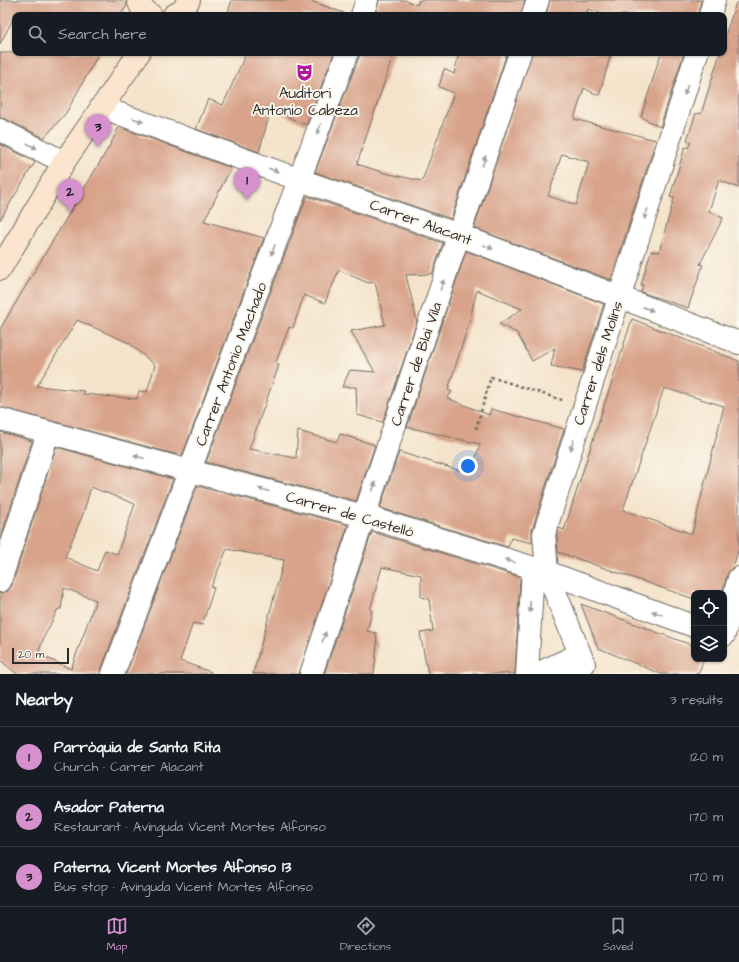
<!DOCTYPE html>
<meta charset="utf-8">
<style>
:root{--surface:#171b24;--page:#20242c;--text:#f1f3f6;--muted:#9ea1a6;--line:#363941;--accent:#d690ce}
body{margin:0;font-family:"Architects Daughter",sans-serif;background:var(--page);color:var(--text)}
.controls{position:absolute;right:12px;bottom:12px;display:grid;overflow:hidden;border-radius:8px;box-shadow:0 1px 3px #0004}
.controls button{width:36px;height:36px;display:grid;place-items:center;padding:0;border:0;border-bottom:1px solid var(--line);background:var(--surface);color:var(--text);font:20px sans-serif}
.scale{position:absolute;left:12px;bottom:10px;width:57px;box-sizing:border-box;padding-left:4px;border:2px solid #2b2b2b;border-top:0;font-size:11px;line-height:14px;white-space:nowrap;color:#2b2b2b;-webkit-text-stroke:3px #fbf7ec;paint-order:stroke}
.you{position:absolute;left:468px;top:466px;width:14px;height:14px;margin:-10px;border:3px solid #fff;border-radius:50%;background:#1a73e8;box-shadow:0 0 0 6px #1a73e833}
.badge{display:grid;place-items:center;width:26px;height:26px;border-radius:50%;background:var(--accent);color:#111;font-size:13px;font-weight:700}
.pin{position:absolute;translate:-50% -33px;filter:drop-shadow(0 1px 2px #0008)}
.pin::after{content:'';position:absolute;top:21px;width:14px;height:12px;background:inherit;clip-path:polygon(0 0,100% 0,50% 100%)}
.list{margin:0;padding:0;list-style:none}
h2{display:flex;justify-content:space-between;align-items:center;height:52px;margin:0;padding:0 16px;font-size:17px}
h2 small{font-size:13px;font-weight:400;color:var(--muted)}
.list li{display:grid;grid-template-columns:26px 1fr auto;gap:12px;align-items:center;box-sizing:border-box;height:60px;padding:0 16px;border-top:1px solid var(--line)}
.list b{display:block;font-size:15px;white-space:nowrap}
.list p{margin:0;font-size:13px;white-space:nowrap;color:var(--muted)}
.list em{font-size:13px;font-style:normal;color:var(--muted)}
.icon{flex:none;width:22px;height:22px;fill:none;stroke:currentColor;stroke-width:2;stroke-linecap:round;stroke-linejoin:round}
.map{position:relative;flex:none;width:739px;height:674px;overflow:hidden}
.search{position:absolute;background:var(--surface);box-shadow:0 1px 3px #0004;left:12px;right:12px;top:12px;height:44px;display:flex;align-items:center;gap:10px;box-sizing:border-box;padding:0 14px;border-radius:8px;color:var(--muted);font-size:15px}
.sheet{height:232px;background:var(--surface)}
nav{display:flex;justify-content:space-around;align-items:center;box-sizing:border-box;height:56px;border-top:1px solid var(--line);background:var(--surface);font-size:11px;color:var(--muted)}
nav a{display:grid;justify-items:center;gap:2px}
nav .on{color:var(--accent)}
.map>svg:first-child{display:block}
</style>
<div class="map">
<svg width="739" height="674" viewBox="0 0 739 674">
<rect width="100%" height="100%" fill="#fbf7ec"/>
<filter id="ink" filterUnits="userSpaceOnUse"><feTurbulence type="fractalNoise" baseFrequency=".025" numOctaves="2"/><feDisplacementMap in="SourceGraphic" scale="8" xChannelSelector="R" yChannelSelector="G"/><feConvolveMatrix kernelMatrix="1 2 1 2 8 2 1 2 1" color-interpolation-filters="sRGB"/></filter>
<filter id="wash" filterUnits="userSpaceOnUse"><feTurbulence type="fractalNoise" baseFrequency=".012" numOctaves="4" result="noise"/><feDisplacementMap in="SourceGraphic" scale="16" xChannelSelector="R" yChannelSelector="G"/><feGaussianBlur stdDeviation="0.9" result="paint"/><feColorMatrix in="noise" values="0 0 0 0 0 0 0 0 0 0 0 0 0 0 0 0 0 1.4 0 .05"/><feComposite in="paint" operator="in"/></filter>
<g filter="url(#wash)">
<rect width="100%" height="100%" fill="#f4e3ca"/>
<g id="blocks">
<!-- building -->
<path fill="#d8a38a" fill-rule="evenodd" d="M0,0H126L127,5L121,15H15L0,44Z
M232,0H308L344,13V15H227Z
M379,0H405L417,5L419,0H525L521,15H375Z
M550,0H701L698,15H607L588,9L586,15H546Z
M736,3H739V188L719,180L709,211L723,218L700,264L703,265L688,308L641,292L643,285H641L651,251L659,252L674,198L670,197L685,147L688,148L691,142L687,140L696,113L701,114L720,53H724V39Z
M0,53H99L66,113L44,138L6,119L0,118Z
M246,53H334L306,125L271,109L259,152L196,129L208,99L223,105Z
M359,53H394L357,164L385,173L422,181L454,93L439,87L444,69L454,74L459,53H507L451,219L315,172L359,57Z
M532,53H611L599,96L584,88L574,119L656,140L611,280L474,228ZM562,154L589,162L576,205L548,196Z
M661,53H684L660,127L641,117Z
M119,127L231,168L204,221L264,238L182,456L0,407V329L109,147ZM77,320L129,343L155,365L147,392L139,391L137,399L83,394L84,391L37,386Z
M0,144L35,162L0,220Z
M307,196L443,243L432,274L406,275L417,321L383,422L357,415L356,387H342L350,370L375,372L351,331L385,325L375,282L368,283L339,270L331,289H330V290L325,303L304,295L293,328L289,327L275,365H279L249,449L296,458L298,431L337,442L340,434L375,445L356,501L206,462Z
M466,251L604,304L582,372L551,366L555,348L532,361L517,333L499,324L522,309L477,290L469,323L448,390L452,392L447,398L489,415L491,409L564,429L532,530V543L511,538L508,547L380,508L399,452L471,474L480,444L407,427Z
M632,319L739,361V548L733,567L730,570L727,575L722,593H694V599L558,552L557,535L559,528L564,530ZM664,388L724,406L692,534L623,510Z
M0,432L32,441L0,540Z
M56,447L173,479L101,670V674H17L0,660V593L8,591L12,585ZM91,487L135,504L117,554L105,550L97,571L65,557L83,514ZM64,588L96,600L71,669L38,654L44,637L58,609H61Z
M197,486L348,525L299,674H253L284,560L227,549L211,587L214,588L202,625L193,623L180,661L211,672V674H126Z
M372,532L520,577L515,674H428L420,633L433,631L429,599L421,597V575L382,567L370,610L372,611L367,631L376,633L377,643L374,674H324Z
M581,604L694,646V659H704L698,674H661L598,648Z"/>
</g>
</g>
<g filter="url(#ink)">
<use href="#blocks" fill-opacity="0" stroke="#716b63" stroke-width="1"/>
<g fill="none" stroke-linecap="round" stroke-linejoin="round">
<defs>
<path id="street" d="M362,15L367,0
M533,15L538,0
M710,15L714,0
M101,107L300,180L459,235L739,343
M0,130L64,162
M0,419L190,471L364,516L547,572L694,626
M0,581L48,433
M724,635L739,578
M113,674L347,53
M311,674L520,53
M527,674L533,568
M537,674L580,654L584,664
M575,674L580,654L547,572L544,534L697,53"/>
<path id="secondary" d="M138,0L141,7L151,15
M174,15L182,11L189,0
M0,269L64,162L139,53"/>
</defs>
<!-- street casing -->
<use href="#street" stroke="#716b63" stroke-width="24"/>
<!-- secondary casing -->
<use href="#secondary" stroke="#716b63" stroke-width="24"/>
<!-- path -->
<path stroke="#716b63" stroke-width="2.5" stroke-dasharray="3 3" stroke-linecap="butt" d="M476,429L491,377L565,401"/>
<!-- street -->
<use href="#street" stroke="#fff" stroke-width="22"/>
<!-- secondary -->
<use href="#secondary" stroke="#fce5cf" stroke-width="22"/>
</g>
<!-- one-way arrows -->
<defs><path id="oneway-solid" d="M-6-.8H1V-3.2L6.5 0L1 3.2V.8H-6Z"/></defs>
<g fill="#a0a0a0">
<use href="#oneway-solid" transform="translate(686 90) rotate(108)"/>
<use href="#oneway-solid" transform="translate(138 120) rotate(20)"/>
<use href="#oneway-solid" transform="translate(319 129) rotate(111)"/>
<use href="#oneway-solid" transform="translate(32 146) rotate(27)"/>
<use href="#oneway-solid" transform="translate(484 161) rotate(-72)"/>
<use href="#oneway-solid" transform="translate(273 170) rotate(20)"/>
<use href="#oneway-solid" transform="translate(646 214) rotate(108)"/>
<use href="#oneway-solid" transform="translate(488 247) rotate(21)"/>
<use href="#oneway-solid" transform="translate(273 250) rotate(111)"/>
<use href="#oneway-solid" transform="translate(442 285) rotate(-71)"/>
<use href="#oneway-solid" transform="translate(648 309) rotate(21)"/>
<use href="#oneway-solid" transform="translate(572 445) rotate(108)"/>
<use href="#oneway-solid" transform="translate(139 457) rotate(-165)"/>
<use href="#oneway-solid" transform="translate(374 487) rotate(-71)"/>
<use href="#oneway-solid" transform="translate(264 490) rotate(-165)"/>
<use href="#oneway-solid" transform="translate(510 561) rotate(-163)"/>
<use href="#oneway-solid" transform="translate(530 607) rotate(93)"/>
<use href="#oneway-solid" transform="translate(657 613) rotate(-160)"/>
<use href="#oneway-solid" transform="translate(324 637) rotate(-71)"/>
</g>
</g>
<!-- icons -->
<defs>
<symbol id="theatre-bare" viewBox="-9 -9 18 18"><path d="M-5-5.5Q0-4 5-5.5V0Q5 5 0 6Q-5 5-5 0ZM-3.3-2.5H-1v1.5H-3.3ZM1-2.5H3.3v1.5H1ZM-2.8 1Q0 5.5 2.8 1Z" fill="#b5179e" stroke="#fbf7ec" stroke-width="2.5" paint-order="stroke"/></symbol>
</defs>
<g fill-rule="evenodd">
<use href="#theatre-bare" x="292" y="60" width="25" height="25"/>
</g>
<g text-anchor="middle" stroke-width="4" stroke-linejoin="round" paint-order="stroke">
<!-- poi labels -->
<g font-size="15" fill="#2b2b2b" stroke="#fbf7ec">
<text x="305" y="98">Auditori<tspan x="305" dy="17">Antonio Cabeza</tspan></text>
</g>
<!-- street labels -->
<g font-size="15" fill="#2b2b2b" stroke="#fbf7ec">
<text transform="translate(421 222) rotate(20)" y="5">Carrer Alacant</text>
<text transform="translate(598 363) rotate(-72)" y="5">Carrer dels Molins</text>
<text transform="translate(231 364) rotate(-69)" y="5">Carrer Antonio Machado</text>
<text transform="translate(416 364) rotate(-71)" y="5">Carrer de Blai Vila</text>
<text transform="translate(350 514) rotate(16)" y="5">Carrer de Castelló</text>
</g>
</g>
</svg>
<div class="controls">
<button><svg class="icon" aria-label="locate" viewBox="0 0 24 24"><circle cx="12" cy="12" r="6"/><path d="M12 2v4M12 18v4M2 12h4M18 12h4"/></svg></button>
<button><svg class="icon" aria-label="layers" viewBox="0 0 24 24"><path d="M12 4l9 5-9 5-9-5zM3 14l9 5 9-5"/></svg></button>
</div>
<div class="scale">20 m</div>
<div class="you"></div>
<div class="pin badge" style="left:247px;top:200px">1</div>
<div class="pin badge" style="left:70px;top:212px">2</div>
<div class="pin badge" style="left:98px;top:147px">3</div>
<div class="search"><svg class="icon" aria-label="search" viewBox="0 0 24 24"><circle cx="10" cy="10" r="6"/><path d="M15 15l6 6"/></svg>Search here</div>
</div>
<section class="sheet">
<h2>Nearby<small>3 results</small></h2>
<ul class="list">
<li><span class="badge">1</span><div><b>Parròquia de Santa Rita</b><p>Church · Carrer Alacant</p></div><em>120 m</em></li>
<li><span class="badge">2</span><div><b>Asador Paterna</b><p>Restaurant · Avinguda Vicent Mortes Alfonso</p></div><em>170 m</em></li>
<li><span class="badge">3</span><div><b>Paterna, Vicent Mortes Alfonso 13</b><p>Bus stop · Avinguda Vicent Mortes Alfonso</p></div><em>170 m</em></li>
</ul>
</section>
<nav>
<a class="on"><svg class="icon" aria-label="map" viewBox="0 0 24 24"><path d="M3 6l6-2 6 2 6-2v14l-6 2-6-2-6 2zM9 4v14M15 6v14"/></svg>Map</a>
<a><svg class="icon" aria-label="directions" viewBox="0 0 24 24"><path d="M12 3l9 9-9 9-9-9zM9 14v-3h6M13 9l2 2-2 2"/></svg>Directions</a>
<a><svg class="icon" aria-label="saved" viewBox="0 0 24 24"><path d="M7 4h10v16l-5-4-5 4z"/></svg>Saved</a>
</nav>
